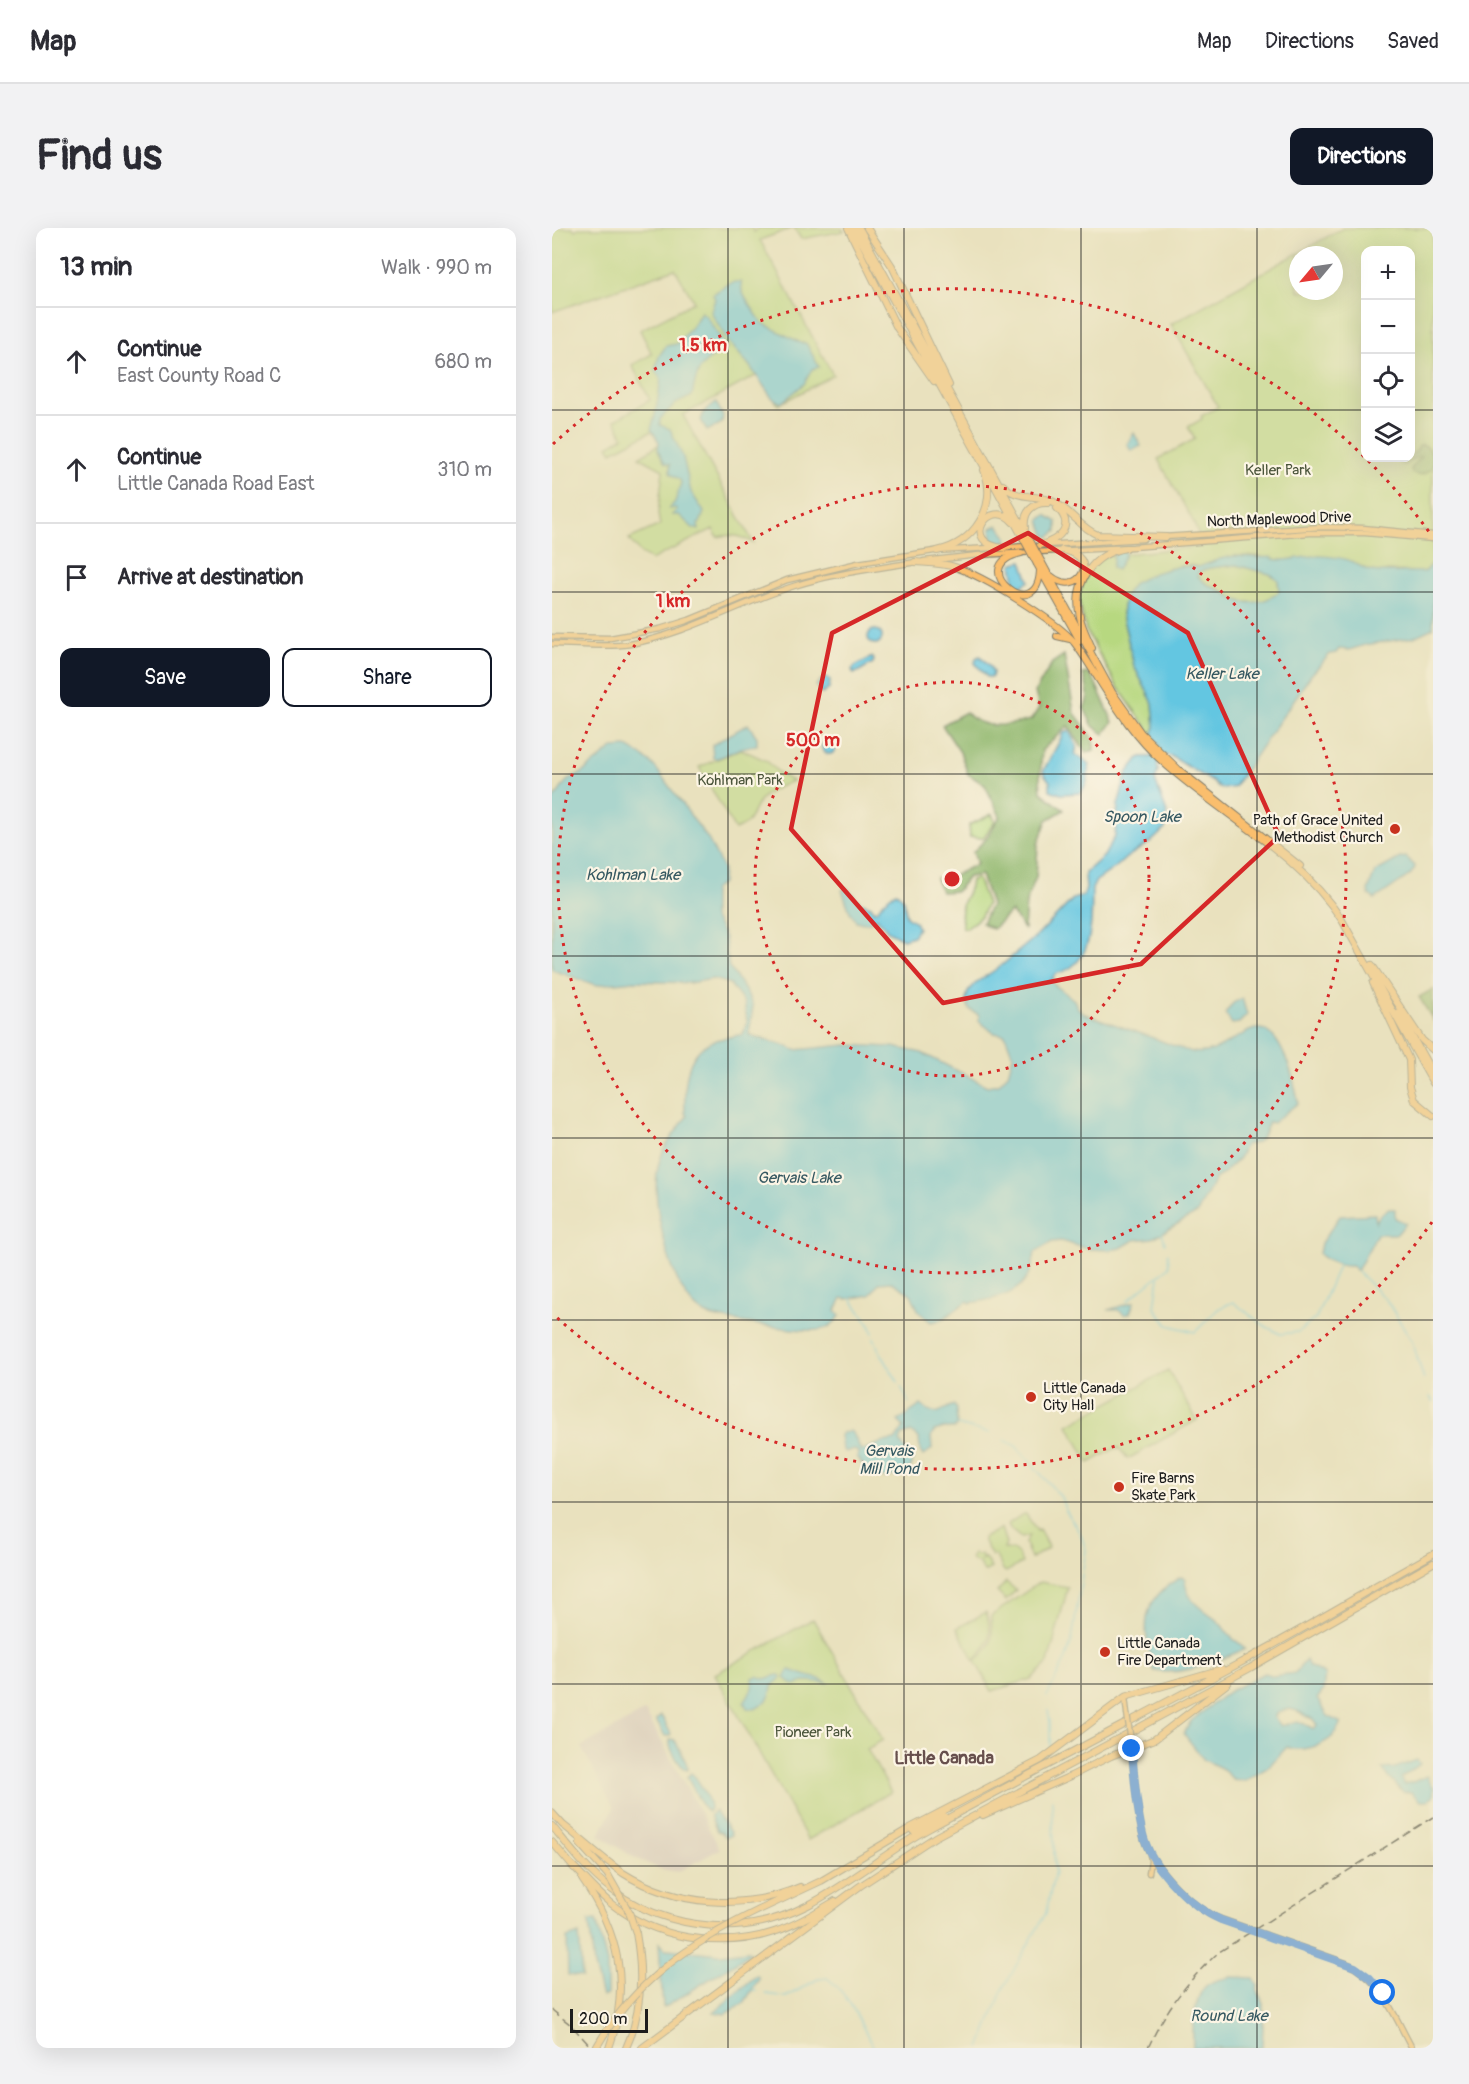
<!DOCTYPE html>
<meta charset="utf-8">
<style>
:root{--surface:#fff;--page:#f2f2f3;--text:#2b2b33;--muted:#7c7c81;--line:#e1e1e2;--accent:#111827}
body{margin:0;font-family:Pangolin,sans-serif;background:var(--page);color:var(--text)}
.controls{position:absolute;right:18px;top:18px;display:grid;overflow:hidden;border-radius:12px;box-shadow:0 6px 24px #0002}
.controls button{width:54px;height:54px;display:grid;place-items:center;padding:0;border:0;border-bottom:2px solid var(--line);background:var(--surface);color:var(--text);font:30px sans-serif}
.compass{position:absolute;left:737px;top:18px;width:54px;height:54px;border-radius:50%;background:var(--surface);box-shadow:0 6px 24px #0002;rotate:241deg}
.scale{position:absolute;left:18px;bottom:15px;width:78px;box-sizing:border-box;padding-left:6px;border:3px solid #1c1c1c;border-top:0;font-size:16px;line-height:21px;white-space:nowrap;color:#1c1c1c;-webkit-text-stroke:4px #fcf5e5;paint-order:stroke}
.stop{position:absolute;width:18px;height:18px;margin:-14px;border:4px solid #1a73e8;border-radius:50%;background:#fff}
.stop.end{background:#1a73e8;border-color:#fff;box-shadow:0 2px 6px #0008}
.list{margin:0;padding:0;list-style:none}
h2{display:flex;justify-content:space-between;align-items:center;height:78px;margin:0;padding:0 24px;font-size:26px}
h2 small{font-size:20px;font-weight:400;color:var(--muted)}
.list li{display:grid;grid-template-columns:39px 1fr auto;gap:18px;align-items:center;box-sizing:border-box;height:108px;padding:0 24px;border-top:2px solid var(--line)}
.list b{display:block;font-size:22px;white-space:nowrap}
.list p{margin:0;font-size:20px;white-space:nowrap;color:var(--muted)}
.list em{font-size:20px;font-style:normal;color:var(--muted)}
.actions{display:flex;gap:12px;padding:18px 24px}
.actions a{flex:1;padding:14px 0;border:2px solid var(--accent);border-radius:12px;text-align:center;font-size:21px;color:var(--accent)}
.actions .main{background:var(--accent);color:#fff}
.icon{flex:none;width:33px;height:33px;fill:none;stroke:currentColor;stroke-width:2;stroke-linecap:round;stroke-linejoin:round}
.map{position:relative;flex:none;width:881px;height:1820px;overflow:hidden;border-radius:12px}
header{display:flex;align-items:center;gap:36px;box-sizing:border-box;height:84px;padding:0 30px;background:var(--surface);border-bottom:2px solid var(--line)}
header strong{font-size:28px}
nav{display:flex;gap:33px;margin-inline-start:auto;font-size:21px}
.intro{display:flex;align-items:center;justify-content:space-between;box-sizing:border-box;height:144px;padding:0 36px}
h1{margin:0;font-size:42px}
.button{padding:15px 27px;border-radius:12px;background:var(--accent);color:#fff;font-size:21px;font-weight:700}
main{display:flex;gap:36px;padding:0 36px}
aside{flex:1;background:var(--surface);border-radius:12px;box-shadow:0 6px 24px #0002}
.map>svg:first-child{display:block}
</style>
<header>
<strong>Map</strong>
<nav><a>Map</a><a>Directions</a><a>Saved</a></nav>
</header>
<div class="intro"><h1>Find us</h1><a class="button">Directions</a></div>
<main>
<aside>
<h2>13 min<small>Walk · 990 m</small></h2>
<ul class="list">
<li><svg class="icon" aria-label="ahead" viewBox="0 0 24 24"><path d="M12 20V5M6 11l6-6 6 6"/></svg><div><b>Continue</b><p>East County Road C</p></div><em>680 m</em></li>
<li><svg class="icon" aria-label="ahead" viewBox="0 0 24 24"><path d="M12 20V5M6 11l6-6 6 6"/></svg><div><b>Continue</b><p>Little Canada Road East</p></div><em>310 m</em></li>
<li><svg class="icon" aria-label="arrive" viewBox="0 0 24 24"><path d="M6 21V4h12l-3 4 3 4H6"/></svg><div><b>Arrive at destination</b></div></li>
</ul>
<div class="actions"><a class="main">Save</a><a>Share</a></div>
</aside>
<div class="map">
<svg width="881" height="1820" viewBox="0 0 881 1820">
<rect width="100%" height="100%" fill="#fcf5e5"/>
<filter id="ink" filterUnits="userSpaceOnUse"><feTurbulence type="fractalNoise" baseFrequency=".0167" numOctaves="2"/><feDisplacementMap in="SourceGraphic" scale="12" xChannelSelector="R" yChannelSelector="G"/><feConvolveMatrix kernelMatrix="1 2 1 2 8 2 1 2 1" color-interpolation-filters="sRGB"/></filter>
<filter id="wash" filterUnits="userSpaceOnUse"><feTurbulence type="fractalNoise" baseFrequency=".008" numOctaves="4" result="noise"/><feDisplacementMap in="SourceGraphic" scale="24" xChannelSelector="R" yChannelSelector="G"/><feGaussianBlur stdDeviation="1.35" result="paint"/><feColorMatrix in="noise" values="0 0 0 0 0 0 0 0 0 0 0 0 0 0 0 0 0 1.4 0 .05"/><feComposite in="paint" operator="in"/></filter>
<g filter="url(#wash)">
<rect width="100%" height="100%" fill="#e9e1be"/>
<!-- industrial -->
<path fill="#d2bfc0" d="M93,1483L168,1621L126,1644L108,1641L81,1629L47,1607L62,1580L29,1519Z"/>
<!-- green -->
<path fill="#b7d880" stroke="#6a7a4e" stroke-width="1.5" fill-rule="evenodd" d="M0,0H21L23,2L26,0H200L202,4L207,0H241L208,12L281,147L226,177L207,146L131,187L202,316C189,307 181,306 165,309L161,301L99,332L89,326L77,311L108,297L106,286L111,242L87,229L108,216L102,202L60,224L56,218L71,209L63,192L98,172L80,137L100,126L88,102L142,74L123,41L0,84Z
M242,0H290L292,3L249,11Z
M791,0H881V335L874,343L870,344L835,343L829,345L814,341L799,334L767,328L726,333L705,328H682L647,339L639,337L615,341L582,355L573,367L570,386L582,438L601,475L603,499L600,507L565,458L534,402L526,369L537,340L552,328L651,318L642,295L606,231L643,211L636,199L650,191L649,188L666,179L619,96ZM814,22H858V230H814ZM746,27H782V63H746Z
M684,337L718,346L726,352L727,364C715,374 697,378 682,371C678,369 675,365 670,363C661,359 652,356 646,348V344L657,340Z
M189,521L215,533L226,544L240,553C230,558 213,564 207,574C197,588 202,594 183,602L147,539Z
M440,586L443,594L431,610L418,609L417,597Z
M425,650L435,676L429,688L415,700L410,699C410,691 408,683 411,674C415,664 418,664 419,652Z
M616,1142L645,1192L576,1231L566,1219L537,1235L516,1197Z
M471,1286H474L485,1303L487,1302L496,1318V1320L479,1331L473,1315L477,1308L469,1310L459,1302L456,1296Z
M449,1300L454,1316L452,1321C462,1320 467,1325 470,1335L454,1344L452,1343L443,1327L440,1328L431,1312V1310Z
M422,1325L425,1328L429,1326L431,1330L428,1332L433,1330L439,1340L432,1344L426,1334L421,1333L419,1330Z
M454,1354L464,1362L454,1373L445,1364Z
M488,1354L516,1359L496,1435L479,1451L440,1463L423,1433C442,1418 441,1412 439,1388Z
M434,1384C441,1406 439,1416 422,1432L405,1400Z
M261,1391L331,1512L315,1521L339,1564L256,1612L163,1446Z"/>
<!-- forest -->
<path fill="#91b86e" stroke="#566a45" stroke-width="1.5" d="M871,217C881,221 881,227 881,240C873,244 870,251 860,245L859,241L869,229L867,228L853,237L847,234L853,230H858L859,226L864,224L867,218Z
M512,427L522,484L541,510L542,522L534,525L516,498L490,522L488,549L489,564L512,582L495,592L486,616L484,649L474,674L472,701L459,683L441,701L430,695L439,677L429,647L416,649L405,663L389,664L384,650L395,651L425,636L421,624L434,611L448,588L433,557L416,546L408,524L390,497L414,484C431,504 457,497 479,492L487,480L483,464L500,435Z
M536,445L543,454L561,494L552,506L541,498L532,480C539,468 535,459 531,446Z
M881,761V792L867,769Z"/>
<!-- water -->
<path fill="#63c6e1" stroke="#40717e" stroke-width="1.5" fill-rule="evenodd" d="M184,54H189L190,63L194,71L210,95L249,115H254L267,139L260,141L252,156L229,175L220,170L197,137L175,112L159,84L163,71L161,66L178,55Z
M149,84L154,88L175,120C167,129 161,127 155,133C145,141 142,156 140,168L123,176L108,191V197L118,201L131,229L139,264L152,284L148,295L146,296L147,302L141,300L127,287H120L125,282L124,280L117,281L123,274L129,255L128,252L118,245V236L113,235L106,222L107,214L99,201C105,185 106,168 109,151L103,143L107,128L114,118L125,116L142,96Z
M164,174L171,188L170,195L155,203L149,192L152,184Z
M582,205L589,218L579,223L575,216Z
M494,287L505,294V303L497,309L493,307L488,292Z
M446,297L455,309L454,314L440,313L439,300Z
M573,322V327L565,342L560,340L562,326Z
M682,328C691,328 714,331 720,329L721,331C737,335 751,327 767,328C777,328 794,330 803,335C808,338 814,342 819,343C835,346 854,343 870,344L874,343L881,335V400L862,409L813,417L797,422L787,421L784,425L778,426L759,447L682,559C673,562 667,561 661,554L619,528L613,527L605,536L606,543L603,552L615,585L613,601L599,614L575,629L564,639L544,653L540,661C539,694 543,737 503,746L499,754L522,772L525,779L533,786C558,795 582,803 607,812C618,816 630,822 641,824C665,828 680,809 700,802C728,791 744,857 746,875L721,895L717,894C712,906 709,918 694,916L687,930L670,947L664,950L645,985L601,1010L582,1012L569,1020L557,1022L537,1021L509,1013L500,1014L483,1024C478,1064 453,1070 418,1075L416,1073L389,1092L379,1094L367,1084L359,1066L340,1054L327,1055L318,1067L295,1071L290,1070L284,1082L288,1088C282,1096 276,1101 265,1102C251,1104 165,1092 153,1086C148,1083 142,1078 139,1074C116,1047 99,973 106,939C110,919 124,904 135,888L133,885C132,861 132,826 159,814C168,810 181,809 191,806L195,794L192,775L178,756L161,751L137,755L82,753L44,757L0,742V571C11,564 10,550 27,547L61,520L75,519L92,529L103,539L156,611L171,641L170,655L161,662V689L173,709L177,739L195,765L201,778L197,807L232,817L243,822L294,817L341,819L370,825L435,858L447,856L456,846L461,828L453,807L442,805L427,793V787L417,781L414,772L416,764L425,754L449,738L487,706L521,671L531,668L534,661L533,645L552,628L563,608L566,577L575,545L587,530L589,529H599L608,519L600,507L603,499L601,475L582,438L570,386L573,367L582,355L602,345L628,338L647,339L668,331ZM684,337L718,346L726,352L727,364C715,374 697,378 682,371C678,369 675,365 670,363C661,359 652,356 646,348V344L657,340Z
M470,333L477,353L467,360L461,356L462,348L460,336Z
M316 409a7 7 0 1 1 14 0a7 7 0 1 1-14 0Z
M428,428L438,438L441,444L440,449H435L423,435L424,430Z
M320,429L322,432L321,435L302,446L300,442L303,438Z
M275,450L278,452L277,461L270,466L264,457L270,451Z
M196,496L205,509V517L189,520L166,530H161L160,517Z
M517,503L525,518L523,527L538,536L535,554L529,565L509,566L498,562V554L491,544C497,530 506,519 511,505Z
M270 519a7 7 0 1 1 14 0a7 7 0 1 1-14 0Z
M854,629L863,638L862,642L858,647L823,671L817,667L816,662L823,644L848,630Z
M294,660L309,675L319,678L322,683L326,681L332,673L344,664C354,670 353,678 354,688L363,694L366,700L361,708L351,711L336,703L325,690C317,696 313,696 304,693L298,684L290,662Z
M690,770L695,787L687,795L680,796L673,786L681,775Z
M837,981H843V990L854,995L845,1006H825L805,1043L800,1038C789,1039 775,1034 767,1026L769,1015L788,988L823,986L824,994L828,987Z
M582,1074L578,1085L573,1087L566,1082H556Z
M369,1177C372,1179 374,1181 378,1183C386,1188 394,1179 402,1177L404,1181L405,1197L403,1200H392L382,1203L379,1209L380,1221L371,1228L368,1223L367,1210L359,1204L350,1207L348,1214L361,1232L359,1239C333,1254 325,1255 305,1230L306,1224L301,1221L293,1224L290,1221L288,1207L292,1204L298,1203L302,1207L309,1223L331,1214L343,1212L352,1199L346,1193Z
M629,1349L633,1351C634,1372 647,1379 663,1391C670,1395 673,1404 679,1409C684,1414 688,1414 693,1421C664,1433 634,1448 602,1443C590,1401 587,1372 629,1349Z
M754,1432L757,1438L773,1447L771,1463L765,1471L776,1488L789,1495C786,1499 784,1504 781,1508C771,1518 747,1525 735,1519L715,1540L693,1553L681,1551L669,1540L652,1532L632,1506L639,1493L676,1464L712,1445L722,1448L743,1445ZM737,1481C752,1483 750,1488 761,1491L765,1497L762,1501L746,1493L729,1498L722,1489L726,1484Z
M237,1442C243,1443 246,1445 252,1447C260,1450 268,1449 276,1455L256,1453L242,1457L233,1450Z
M225,1447H229V1450L220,1458C219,1470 214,1475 203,1481L195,1480L192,1474L201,1460V1450L205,1448L212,1451Z
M109,1488L112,1492L119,1506L117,1508H113L105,1494L104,1492Z
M120,1511L123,1512C126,1519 136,1535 136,1542L132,1541C126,1534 116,1520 118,1512Z
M865,1532L868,1536L849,1550L852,1556L861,1554L875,1548L881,1559V1568L876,1573H868L859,1564H851L830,1541L843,1540Z
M139,1545C145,1549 159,1573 158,1581L156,1584L150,1577L135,1549Z
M163,1583L178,1604L179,1607L174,1610L169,1604L165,1603L158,1587Z
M44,1692L55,1735V1767L50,1769L42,1738L37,1693Z
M27,1706L30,1749L16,1747L15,1710Z
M107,1715L112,1721H115L168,1726L196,1723L199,1725L115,1778L111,1779Z
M205,1747L207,1751L192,1775L173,1786L162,1784Z
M678,1749L702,1750L706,1758L705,1762L712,1776L710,1820H641C640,1805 642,1771 652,1760C657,1753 670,1751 678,1749Z"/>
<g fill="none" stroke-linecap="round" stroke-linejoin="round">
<!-- stream -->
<path stroke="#63c6e1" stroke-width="1.5" d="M610,1004L613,1015
M805,1043L835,1073L860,1113L872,1151
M607,1049L603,1080L616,1097L643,1104L666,1081L681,1074L713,1098L728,1106L746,1104L764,1090L787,1036
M299,1070L319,1099L321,1105
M575,1073L617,1039L616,1025
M322,1110L327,1122L346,1154
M349,1159L357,1175
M878,1169L881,1174
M405,1197L438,1205
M452,1212L464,1218L509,1269L513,1281L529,1307L534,1322L520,1412L514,1430L495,1468
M496,1482L498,1494V1518
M201,1762L204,1763
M214,1766L234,1769L266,1751L275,1750C298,1767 308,1795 322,1820
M428,1820L451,1761L494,1685L503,1643L500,1572"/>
</g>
</g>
<g filter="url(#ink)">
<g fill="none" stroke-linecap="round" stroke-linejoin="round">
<defs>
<path id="major" d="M611,309L770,299L811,300L881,307
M492,317L591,311
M372,333L427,327L581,319L758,305H813L881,311
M0,409L58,410L108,401L137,392L235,352L306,335L382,323L477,318
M0,416C25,416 53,420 78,416C136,406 187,375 242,358C282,345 323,341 364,334
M573,1469L575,1485
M579,1514C582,1543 584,1583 592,1611C600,1638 638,1677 663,1689L794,1735C830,1751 842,1788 860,1820
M597,1645L599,1633L598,1626"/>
<path id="highway" d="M296,0L345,100L382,153
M302,0L469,306
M307,0L475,307
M315,0L340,38L397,157
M451,257C465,272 482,266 500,273C518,281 528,300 546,307L614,309
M473,300C471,285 480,274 496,275
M488,317C507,312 524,298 505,280
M452,320C406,316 438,268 461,294
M385,323C422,315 446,279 432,242
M469,325C410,339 488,401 488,340
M363,334C377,335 390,335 403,339C431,348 503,392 522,414C531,426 539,439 547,452C566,482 584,510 611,534C669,587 746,624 790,692L881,855
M490,335L560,464L589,505L627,542L748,638
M485,336L528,413
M499,348C527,371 550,328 510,322
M505,408L518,411
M540,420C536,410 530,400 528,389C520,355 541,325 574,320
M820,737L870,812L881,822
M821,755L857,832L858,859L862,872L881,888
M847,785L881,846
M0,1585L11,1597
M431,1587L519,1548L559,1528L603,1511L676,1455
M10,1596C30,1612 50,1630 71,1645C123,1678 192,1683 248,1659
M0,1598C18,1620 36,1644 59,1661C94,1688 140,1700 183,1698C259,1694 313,1635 376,1601C479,1545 583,1491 686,1436C752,1401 816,1362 881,1326
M361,1603L392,1588
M0,1614L22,1640
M28,1616L56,1647
M21,1638C33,1650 44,1663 57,1674C102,1710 167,1722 222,1704C244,1697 263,1685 283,1673
M30,1651C67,1704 79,1758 57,1820
M207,1682L269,1653L358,1600L489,1532L573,1469L670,1441
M74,1820C91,1783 91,1744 84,1705
M90,1820L308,1658L383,1609L698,1440L881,1335"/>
</defs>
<!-- major casing -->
<use href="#major" stroke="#827e6d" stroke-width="7"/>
<!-- highway casing -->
<use href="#highway" stroke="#827e6d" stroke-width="8"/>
<!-- major -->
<use href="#major" stroke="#fabe6d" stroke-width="4.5"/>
<!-- highway -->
<use href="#highway" stroke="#fabe6d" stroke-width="6"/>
<!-- rail -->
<path stroke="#1c1c1c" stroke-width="1.5" stroke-dasharray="9 4.5" stroke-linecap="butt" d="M0,1782L19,1797L40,1820
M596,1820C613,1782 636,1752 667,1724L881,1589"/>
<defs>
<path id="major-bridge" d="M575,1485L579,1514"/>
<path id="highway-bridge" d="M469,306L485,336
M475,307L490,335
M56,1647L77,1684L84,1705
M44,1820C82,1753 139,1715 207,1682"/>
</defs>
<!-- major-bridge casing -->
<use href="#major-bridge" stroke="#827e6d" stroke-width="7" stroke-linecap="butt"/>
<!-- highway-bridge casing -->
<use href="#highway-bridge" stroke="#827e6d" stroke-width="8" stroke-linecap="butt"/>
<!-- major-bridge -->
<use href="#major-bridge" stroke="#fabe6d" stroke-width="4.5"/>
<!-- highway-bridge -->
<use href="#highway-bridge" stroke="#fabe6d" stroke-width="6"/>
</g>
</g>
<g fill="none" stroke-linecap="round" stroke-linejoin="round" filter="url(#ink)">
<!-- route -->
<path stroke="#1a73e8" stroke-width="8" d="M580,1521C582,1547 585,1590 593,1613C603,1643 640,1680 669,1692L803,1739L818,1750L831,1765"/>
</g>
<!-- marked area -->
<path d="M0 0H881V1820H0ZM476,305L636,405L727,608L589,736L391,775L239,601L280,405Z" fill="#e9e1be" fill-opacity=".55" fill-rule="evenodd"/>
<path fill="none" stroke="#d62828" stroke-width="4.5" stroke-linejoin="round" d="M476,305L636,405L727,608L589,736L391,775L239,601L280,405Z"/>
<!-- grid -->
<path fill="none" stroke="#1c1c1c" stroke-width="1.5" stroke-opacity="0.55" d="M176,0V1820M352,0V1820M529,0V1820M705,0V1820M0,182H814M858,182H881M0,364H881M0,546H881M0,728H881M0,910H881M0,1092H881M0,1274H881M0,1456H881M0,1638H881"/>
<!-- distance rings -->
<g fill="none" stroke="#d62828" stroke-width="3" stroke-dasharray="3 6">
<circle cx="400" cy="651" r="197"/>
<circle cx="400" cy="651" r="394"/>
<path d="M880 994A590 590 0 0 1 1 1086M1 216A590 590 0 0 1 880 308"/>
</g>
<!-- markers -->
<g fill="#c8321e" stroke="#fcf5e5" stroke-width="2">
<circle cx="843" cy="601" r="6"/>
<circle cx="479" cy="1169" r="6"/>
<circle cx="567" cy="1259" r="6"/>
<circle cx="553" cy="1424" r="6"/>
</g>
<g text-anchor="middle" stroke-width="4.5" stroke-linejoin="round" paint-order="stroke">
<!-- park labels -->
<g font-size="15" fill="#4a543a" stroke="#fcf5e5">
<text x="726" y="247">Keller Park</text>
<text x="188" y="557">Kohlman Park</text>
<text x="261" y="1509">Pioneer Park</text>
</g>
<!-- street labels -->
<g font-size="15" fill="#1c1c1c" stroke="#fcf5e5">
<text transform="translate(727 291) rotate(-2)" y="5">North Maplewood Drive</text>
</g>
<!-- poi labels -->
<g font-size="15" fill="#1c1c1c" stroke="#fcf5e5" text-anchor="start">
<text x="831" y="597" text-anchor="end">Path of Grace United<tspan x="831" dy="17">Methodist Church</tspan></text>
<text x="491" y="1165">Little Canada<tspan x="491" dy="17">City Hall</tspan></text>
<text x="579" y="1255">Fire Barns<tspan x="579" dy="17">Skate Park</tspan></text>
<text x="565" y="1420">Little Canada<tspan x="565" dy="17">Fire Department</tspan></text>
</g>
<!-- water labels -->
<g font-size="16" font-style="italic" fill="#355861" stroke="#fcf5e5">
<text x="670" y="451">Keller Lake</text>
<text x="590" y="594">Spoon Lake</text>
<text x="81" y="652">Kohlman Lake</text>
<text x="247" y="955">Gervais Lake</text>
<text x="337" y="1228">Gervais<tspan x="337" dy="18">Mill Pond</tspan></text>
<text x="677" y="1793">Round Lake</text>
</g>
<!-- quarter labels -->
<g font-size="18" font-weight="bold" fill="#674f4d" stroke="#fcf5e5">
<text x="392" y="1536">Little Canada</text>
</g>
</g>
<circle cx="400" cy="651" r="9" fill="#d62828" stroke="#fcf5e5" stroke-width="3"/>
<g font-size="18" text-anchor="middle" font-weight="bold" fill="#d62828" stroke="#fcf5e5" stroke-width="4.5" stroke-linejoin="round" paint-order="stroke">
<text x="151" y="123">1.5 km</text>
<text x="121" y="379">1 km</text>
<text x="261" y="518">500 m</text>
</g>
</svg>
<div class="controls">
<button>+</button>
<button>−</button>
<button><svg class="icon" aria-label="locate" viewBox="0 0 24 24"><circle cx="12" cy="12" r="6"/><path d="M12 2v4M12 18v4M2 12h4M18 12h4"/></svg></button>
<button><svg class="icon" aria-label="layers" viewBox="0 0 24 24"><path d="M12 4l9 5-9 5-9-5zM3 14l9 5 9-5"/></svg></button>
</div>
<svg class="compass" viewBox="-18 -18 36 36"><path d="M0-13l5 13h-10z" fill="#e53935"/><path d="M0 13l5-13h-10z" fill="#7c7c81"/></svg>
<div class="scale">200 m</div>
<div class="stop" style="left:831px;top:1765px"></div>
<div class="stop end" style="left:580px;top:1521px"></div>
</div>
</main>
